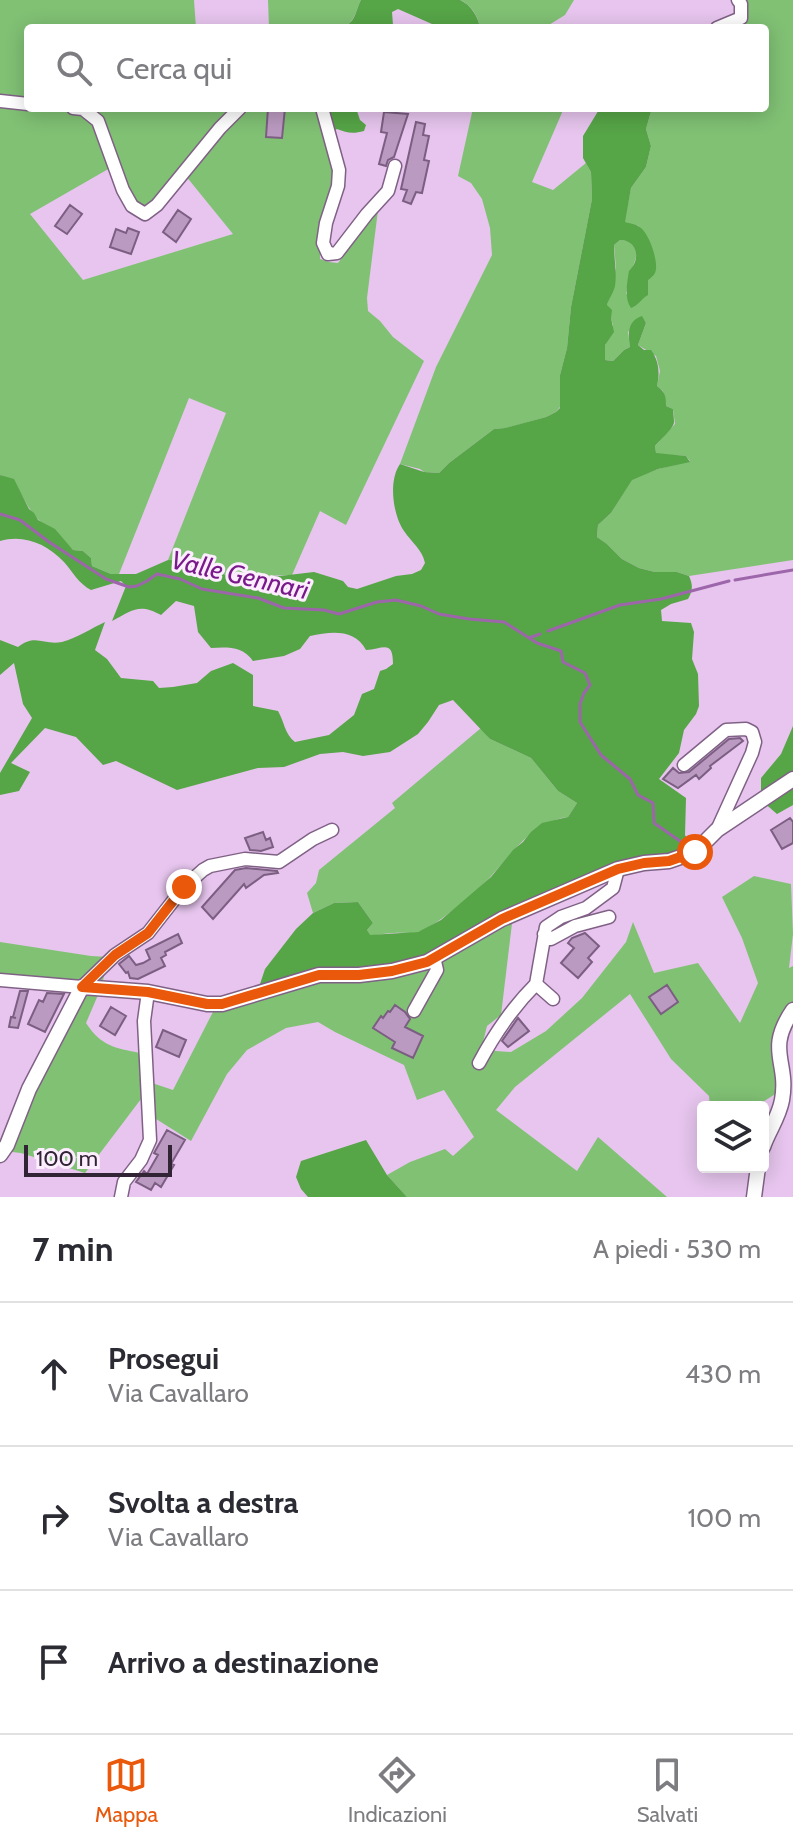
<!DOCTYPE html>
<html lang="it">
<meta charset="utf-8">
<style>
:root{--surface:#fff;--page:#f2f2f3;--text:#2b2b33;--muted:#7c7c81;--line:#e1e1e2;--accent:#ea580c}
body{margin:0;font-family:Cabin,sans-serif;background:var(--page);color:var(--text)}
.controls{position:absolute;right:24px;bottom:24px;display:grid;overflow:hidden;border-radius:8px;box-shadow:0 4px 20px #0003}
.controls button{width:72px;height:72px;display:grid;place-items:center;padding:0;border:0;border-bottom:2px solid var(--line);background:var(--surface);color:var(--text);font:40px sans-serif}
.scale{position:absolute;left:24px;bottom:20px;width:148px;box-sizing:border-box;padding-left:8px;border:4px solid #312434;border-top:0;font-size:22px;line-height:28px;white-space:nowrap;color:#312434;-webkit-text-stroke:6px #fceeff;paint-order:stroke}
.stop{position:absolute;width:24px;height:24px;margin:-18px;border:6px solid #ea580c;border-radius:50%;background:#fff}
.stop.end{background:#ea580c;border-color:#fff;box-shadow:0 2px 8px #0008}
.list{margin:0;padding:0;list-style:none}
h2{display:flex;justify-content:space-between;align-items:center;height:104px;margin:0;padding:0 32px;font-size:34px}
h2 small{font-size:26px;font-weight:400;color:var(--muted)}
.list li{display:grid;grid-template-columns:52px 1fr auto;gap:24px;align-items:center;box-sizing:border-box;height:144px;padding:0 32px;border-top:2px solid var(--line)}
.list b{display:block;font-size:30px;white-space:nowrap}
.list p{margin:0;font-size:26px;white-space:nowrap;color:var(--muted)}
.list em{font-size:26px;font-style:normal;color:var(--muted)}
.icon{flex:none;width:44px;height:44px;fill:none;stroke:currentColor;stroke-width:2;stroke-linecap:round;stroke-linejoin:round}
.map{position:relative;flex:none;width:793px;height:1197px;overflow:hidden}
.search{position:absolute;background:var(--surface);box-shadow:0 4px 20px #0003;left:24px;right:24px;top:24px;height:88px;display:flex;align-items:center;gap:20px;box-sizing:border-box;padding:0 28px;border-radius:8px;color:var(--muted);font-size:30px}
.sheet{height:536px;background:var(--surface)}
nav{display:flex;justify-content:space-around;align-items:center;box-sizing:border-box;height:112px;border-top:2px solid var(--line);background:var(--surface);font-size:22px;color:var(--muted)}
nav a{display:grid;justify-items:center;gap:4px}
nav .on{color:var(--accent)}
.map>svg:first-child{display:block}
</style>
<div class="map">
<svg width="793" height="1197" viewBox="0 0 793 1197">
<rect width="100%" height="100%" fill="#e7c5ee"/>
<!-- green -->
<path fill="#80c174" fill-rule="evenodd" d="M0,0H194L196,28H28V108H318L334,170L333,187L320,242V259L329,262L338,263L378,210L367,298L368,311L380,321L393,337L424,361L346,525L320,511L292,575L233,577L225,575L209,565L168,560L226,413L189,398L119,574H111L92,566L91,558L83,551L73,550C67,545 62,538 56,532C52,527 45,525 40,521C24,508 22,482 0,475ZM117,164L130,194L145,209L181,170L233,234L83,280L30,214Z
M268,0H361C356,9 356,19 347,25L313,28H269Z
M460,0H574L565,15L544,28H480C478,15 471,5 460,0Z
M741,0H793V560L689,576L677,572H655L639,568L622,559L607,544L597,537L598,525L611,513L632,479L658,469L690,461L686,456L656,454L655,446L675,424L673,409L666,406L663,391L657,386L660,371L656,356L638,345L646,323L642,317L628,332L630,347L624,350L613,361L605,360V345L613,325L607,305L616,268L614,245L620,240C651,241 630,267 628,281C627,285 627,289 626,294L641,298L648,288V280L639,226L624,223L631,188L646,167L651,146L646,129L652,108H765V28H709L742,12Z
M473,108H564L532,182L553,190L586,163L591,172L592,199L571,307L567,348L560,375V407L556,412L546,417L506,428L494,429L449,463L439,473L424,472L420,469L400,464L436,367L492,255L490,228L482,199L471,183L458,176Z
M481,728L490,739L531,758L558,791L577,803L568,817C533,822 514,851 492,875C478,891 438,925 418,932C411,934 402,932 394,933C385,933 378,936 369,935L367,930L373,923L358,902L334,903L313,913L307,893L316,883L319,870L395,808L392,803Z
M754,876L791,884L793,934L789,968L793,966V1014L787,1021L780,1091L755,1107H710L709,1096L671,1059L630,994L515,1087L496,1110L577,1171L598,1137L667,1197H407L387,1175L410,1162L445,1149L453,1156L474,1137L444,1090L417,1100L404,1065L335,1032L318,1022L286,1028L247,1050L227,1074L191,1141L153,1117L150,1103L141,1099L85,1173L21,1153L3,1151L84,991L0,981V942L91,956L109,957L101,988L86,1023C101,1046 115,1048 140,1053L149,1082L173,1090L215,1008L513,915L501,1015L487,1026L481,1050L511,1052L546,1031L582,998L626,942L633,922L654,973L698,963L740,1023L758,983L742,938L722,897Z"/>
<!-- forest -->
<path fill="#56a547" d="M361,0H460C471,5 478,16 480,28H441L398,9L392,12L393,25L390,28H313L347,25C356,20 356,9 361,0Z
M318,108H356L360,120L366,125L364,131C353,134 347,133 337,129L326,134Z
M600,108H652L646,129L651,146L646,167L631,188L625,222C631,224 638,224 643,230C650,238 657,258 656,269C655,275 653,276 648,280V295C641,299 639,305 631,308C624,298 627,283 629,271C641,260 638,240 620,240L614,245C614,259 617,272 615,286C613,294 609,298 607,305L612,310L611,318L614,332L605,345V360L613,361L624,350L630,347C628,334 627,321 642,316L646,323L638,345L644,350H651C659,361 660,373 657,386C665,392 666,396 666,406L673,409C673,413 674,418 674,422C674,428 660,440 655,446L656,453L686,456L690,462L658,469L632,480L611,513L598,525L597,537L607,544L622,559L639,568L655,572H677L689,576C693,585 693,590 688,599L671,604L661,610L662,621L691,623L694,632L692,659L698,674L699,706L696,714L684,730L679,753L659,779L686,798L685,835L696,854L618,872L439,953L354,973L257,993L265,969L296,929L313,913L334,903L358,902L373,923L367,930L370,935L418,932L441,920L491,877L513,850L523,842L531,832L542,823L568,817L577,803L558,791L531,758L490,739L453,700L439,705L428,722L418,734L390,752L363,756L343,752L320,754L284,767L258,768L177,790L116,761L103,765L76,737L45,728L11,763L30,772L19,791L0,795V773L32,718L23,704L14,663L0,675V640L18,647C36,633 44,646 62,642C77,638 92,628 105,622L95,650L107,659L121,678L153,681L159,688L173,687L197,683L211,671L233,663L253,675V706L278,711C284,721 285,735 295,742L329,735L354,715L362,694L374,689L380,671L386,669L393,664C393,639 383,649 366,650C355,629 332,631 310,636L300,649L284,656L253,661C243,646 227,647 211,648L198,632L194,606L176,601L161,615C139,603 133,610 112,621L126,586L121,581L91,590C79,584 72,571 64,562C47,544 24,534 0,541V475L14,479L29,509L34,513L38,520L55,529L73,550L83,551L91,558L92,566L111,574H136L168,560L191,561L209,565L225,575L233,577L280,576L314,572L343,581L348,587L357,589L396,576L412,574L421,570L425,563C422,549 412,543 404,531C393,515 388,481 400,464L424,472L439,473L449,463L494,429L505,428L546,417L556,412L560,408V375L567,348L571,307L592,199L591,172L583,158V136Z
M793,726V805L777,814L761,800V778L781,754Z
M366,1140L387,1175L407,1197H308L301,1189L296,1177L301,1161Z"/>
<g fill="none" stroke-linecap="round" stroke-linejoin="round">
<!-- stream -->
<path stroke="#9e66aa" stroke-width="3" d="M0,514L20,520L49,542L106,579L129,587L137,586L147,581L157,574L180,579L202,589L258,598L284,608L324,610L339,614L377,602L396,600L421,606L439,614L469,619L504,622L537,643L561,651L563,662L585,673L590,685L584,693L580,704V722L601,755L630,779L638,795L653,803L654,823L687,846
M735,580L793,570
M548,631L620,605L661,599L729,581
M529,638L540,634"/>
</g>
<!-- building -->
<path fill="#bb9ac1" stroke="#7c5e82" stroke-width="2" d="M268,108H285L282,138L266,137Z
M384,112L408,114L394,157L388,160L386,166L379,164L387,133L381,132Z
M416,122L425,124L423,135L429,136L424,160L429,161L422,193L416,192L411,204L403,201L407,190L401,189Z
M70,205L82,214L67,234L55,226Z
M178,210L191,219L176,242L163,232Z
M128,228L139,232L131,254L110,247L116,229L126,233Z
M740,738L743,741L710,766L711,768L699,779L696,775L678,788L663,779L673,768L679,773L689,772L729,739Z
M790,818L793,822V843L782,849L771,830Z
M263,832L266,840L270,838L273,847L261,851L250,850L245,838Z
M246,868L277,871L278,873L264,875L246,888L244,884L213,919L202,907L235,870Z
M585,933L599,946L588,958L592,962L578,978L561,963L574,948L568,943L572,938Z
M178,934L182,943L165,952L166,955L161,958L165,966L138,979L130,978L128,972L126,973L119,964L129,956L136,965L143,963L150,959L146,950Z
M667,985L678,1002L661,1014L649,997Z
M20,991H28L18,1028L9,1027L11,1017L16,1018L13,1017Z
M47,993L64,994L45,1032L28,1024L39,1000L43,1002Z
M395,1005L405,1012L410,1019L405,1027L423,1036L413,1058L392,1048L395,1042L373,1028L381,1016L383,1018L388,1011L390,1012Z
M111,1007L126,1016L115,1035L100,1026Z
M518,1018L529,1031L508,1047L502,1041Z
M163,1030L186,1040L179,1057L156,1047Z
M167,1130L185,1140L171,1164L174,1165L161,1187L155,1183L151,1190L136,1182L144,1171L147,1174L158,1155L154,1153Z"/>
<g fill="none" stroke-linecap="round" stroke-linejoin="round">
<defs>
<path id="minor" d="M717,28L741,18V4L738,0
M0,101L28,104
M73,108L83,109L98,121L123,190L132,206L145,214L157,205L220,128L240,108
M322,108L339,170L338,186L326,223L323,243L328,254L337,253L367,214L388,191L395,166
M684,765L726,730L746,729L752,732L755,742L752,753L717,830
M544,934L551,939L575,926L609,917
M0,980L82,987L115,955L148,933L184,887L203,870L210,866L245,859L279,862L313,839L332,830
M553,999L536,984L546,927L561,917L586,908L613,888L618,869
M414,1011L437,970L434,957
M479,1063C495,1033 512,1008 536,984
M121,1197L124,1182L141,1160L150,1140L144,1021L148,992"/>
<path id="tertiary" d="M763,1147C768,1132 779,1117 782,1100C789,1061 765,1051 793,1010
M0,1155L7,1145L29,1089L82,987L148,992L207,1004H222L319,975H359L392,971L427,962L502,919L618,869L644,863L669,861L695,852L717,830L793,779
M754,1197L758,1167"/>
</defs>
<!-- minor casing -->
<use href="#minor" stroke="#806186" stroke-width="15"/>
<!-- tertiary casing -->
<use href="#tertiary" stroke="#806186" stroke-width="17"/>
<!-- minor -->
<use href="#minor" stroke="#fff" stroke-width="12"/>
<!-- tertiary -->
<use href="#tertiary" stroke="#fff" stroke-width="14"/>
</g>
<g fill="none" stroke-linecap="round" stroke-linejoin="round">
<!-- route -->
<path stroke="#ea580c" stroke-width="10" d="M184,887L148,933L115,955L82,987L148,992L207,1004H222L319,975H359L392,971L427,962L502,919L618,869L644,863L669,861L695,852"/>
</g>
<g text-anchor="middle" stroke-width="6" stroke-linejoin="round" paint-order="stroke">
<!-- water labels -->
<g font-size="26" font-style="italic" fill="#781a89" stroke="#fceeff">
<text transform="translate(240 575) rotate(13)" y="9">Valle Gennari</text>
</g>
</g>
</svg>
<div class="controls">
<button><svg class="icon" aria-label="layers" viewBox="0 0 24 24"><path d="M12 4l9 5-9 5-9-5zM3 14l9 5 9-5"/></svg></button>
</div>
<div class="scale">100 m</div>
<div class="stop" style="left:695px;top:852px"></div>
<div class="stop end" style="left:184px;top:887px"></div>
<div class="search"><svg class="icon" aria-label="search" viewBox="0 0 24 24"><circle cx="10" cy="10" r="6"/><path d="M15 15l6 6"/></svg>Cerca qui</div>
</div>
<section class="sheet">
<h2>7 min<small>A piedi · 530 m</small></h2>
<ul class="list">
<li><svg class="icon" aria-label="ahead" viewBox="0 0 24 24"><path d="M12 20V5M6 11l6-6 6 6"/></svg><div><b>Prosegui</b><p>Via Cavallaro</p></div><em>430 m</em></li>
<li><svg class="icon" aria-label="right" viewBox="0 0 24 24"><path d="M7 20v-9h11M14 6l5 5-5 5"/></svg><div><b>Svolta a destra</b><p>Via Cavallaro</p></div><em>100 m</em></li>
<li><svg class="icon" aria-label="arrive" viewBox="0 0 24 24"><path d="M6 21V4h12l-3 4 3 4H6"/></svg><div><b>Arrivo a destinazione</b></div></li>
</ul>
</section>
<nav>
<a class="on"><svg class="icon" aria-label="map" viewBox="0 0 24 24"><path d="M3 6l6-2 6 2 6-2v14l-6 2-6-2-6 2zM9 4v14M15 6v14"/></svg>Mappa</a>
<a><svg class="icon" aria-label="directions" viewBox="0 0 24 24"><path d="M12 3l9 9-9 9-9-9zM9 14v-3h6M13 9l2 2-2 2"/></svg>Indicazioni</a>
<a><svg class="icon" aria-label="saved" viewBox="0 0 24 24"><path d="M7 4h10v16l-5-4-5 4z"/></svg>Salvati</a>
</nav>
